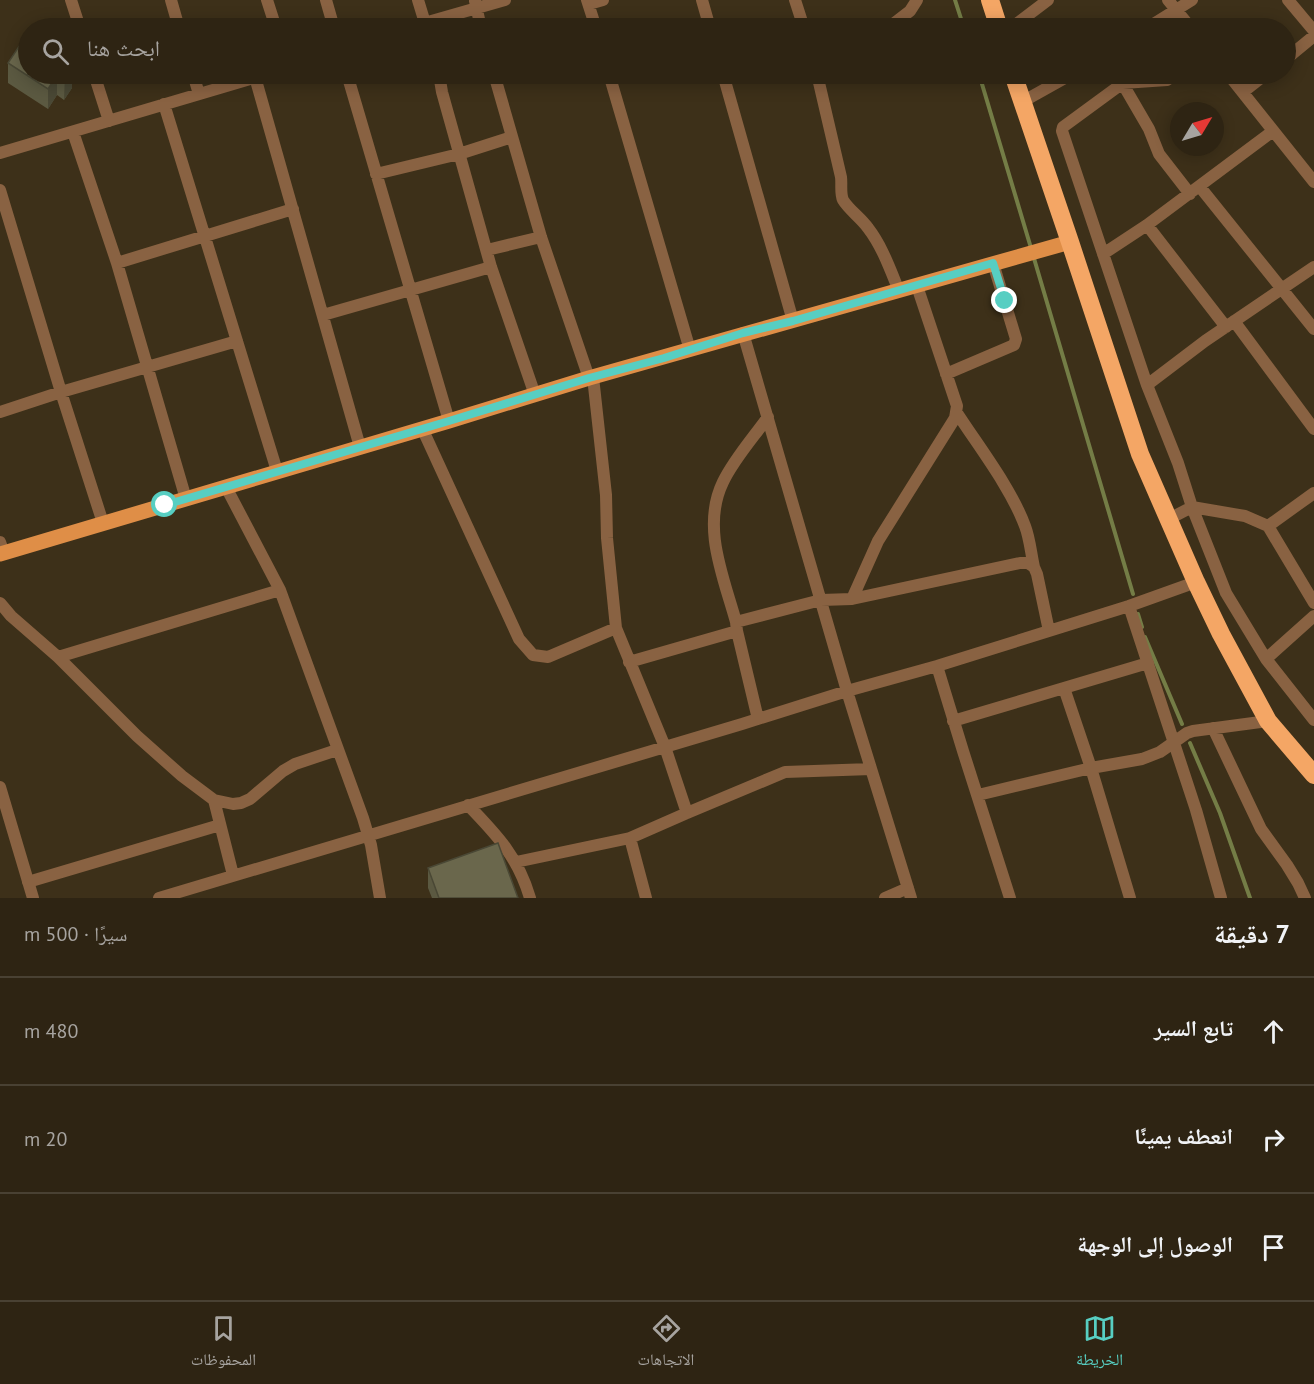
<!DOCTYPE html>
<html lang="ar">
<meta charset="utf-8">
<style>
:root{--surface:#2e2413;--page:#362c1c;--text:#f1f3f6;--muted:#a7a4a0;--line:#494133;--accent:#57cec2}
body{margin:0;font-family:"PT Sans","Noto Naskh Arabic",sans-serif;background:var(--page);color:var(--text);direction:rtl}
.compass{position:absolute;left:1170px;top:102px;width:54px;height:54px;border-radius:50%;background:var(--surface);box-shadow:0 3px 15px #0003;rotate:52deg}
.stop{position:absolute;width:18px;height:18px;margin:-14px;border:4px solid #57cec2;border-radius:50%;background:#fff}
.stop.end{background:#57cec2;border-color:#fff;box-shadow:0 2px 6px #0008}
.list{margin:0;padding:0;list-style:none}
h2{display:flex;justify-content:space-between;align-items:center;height:78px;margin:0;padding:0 24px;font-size:26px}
h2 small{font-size:20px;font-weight:400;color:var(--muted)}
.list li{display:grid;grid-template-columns:39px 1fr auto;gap:18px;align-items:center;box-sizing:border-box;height:108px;padding:0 24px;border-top:2px solid var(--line)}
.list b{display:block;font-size:22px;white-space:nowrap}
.list em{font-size:20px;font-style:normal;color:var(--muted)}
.icon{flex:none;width:33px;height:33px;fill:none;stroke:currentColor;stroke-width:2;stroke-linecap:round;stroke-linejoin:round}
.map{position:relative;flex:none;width:1314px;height:898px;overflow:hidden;direction:ltr}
.search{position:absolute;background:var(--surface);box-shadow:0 3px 15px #0003;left:18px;right:18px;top:18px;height:66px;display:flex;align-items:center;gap:15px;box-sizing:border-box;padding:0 21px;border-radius:33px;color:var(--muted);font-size:22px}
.sheet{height:402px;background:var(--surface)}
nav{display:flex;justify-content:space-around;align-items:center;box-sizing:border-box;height:84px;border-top:2px solid var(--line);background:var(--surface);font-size:16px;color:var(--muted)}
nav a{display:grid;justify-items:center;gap:3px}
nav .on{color:var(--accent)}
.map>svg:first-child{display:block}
</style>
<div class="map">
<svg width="1314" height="898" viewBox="0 0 1314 898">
<rect width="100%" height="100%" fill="#3d3019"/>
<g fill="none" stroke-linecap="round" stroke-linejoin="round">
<!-- stream -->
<path stroke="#747d46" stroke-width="4" d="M955,0L964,28
M979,74L1031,248
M1033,255L1133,594
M1138,614L1142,627
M1145,637L1182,724
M1190,743L1220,813L1250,898"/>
<!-- street -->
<path stroke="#896242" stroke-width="12" d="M71,0L80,28
M171,0L179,28
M267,0L276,28
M326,0L334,28
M418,0L425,23
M587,0L596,28
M702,0L710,28
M795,0L804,28
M1168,0L1191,28
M1288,0L1314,31
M475,1L481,28
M589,4L603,0
M407,28L505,0
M888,28L910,11L917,0
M1011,28L1048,0
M1147,28L1192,0
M1286,59L1314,36
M94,74L109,121
M193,74L199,94
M347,74L449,421
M439,74L442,92L491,267L535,395
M494,74L541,237L589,378
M609,74L690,350
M723,74L793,321
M817,74L841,177C842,184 840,193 843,200C849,210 861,218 868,228C882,246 890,269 899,291
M1117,74L1149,129L1159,154L1190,194
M1176,74L1167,80L1123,83L1063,127L1062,131L1147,385L1178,463L1192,507L1226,593L1266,659L1314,720
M1228,74L1314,182
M255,77L360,447
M1243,92L1266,74
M1022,102L1072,74
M164,104L277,471
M73,132L117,263L186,499
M0,153L267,74
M376,174L459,154L512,137
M1200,187L1314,329
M0,190L61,392L103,523
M1147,225L1226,327
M487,250L541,237
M1103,254L1147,225L1273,131
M117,263L293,209
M323,315L491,267
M1234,321L1314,429
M743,333L847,691L911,898
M946,374L1014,345L1016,339L993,263
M593,377L606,495L607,538L616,628L665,747L687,813
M1147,385L1205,341L1314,267
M0,412L61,392L237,341
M957,413C979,447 1011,488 1025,526C1030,539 1031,554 1034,567
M422,428L519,639L533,655L548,657L616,628
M226,487L280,590L363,818L371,845L380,898
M1169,519L1192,507L1245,516L1268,526L1314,493
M1268,526L1314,603
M0,542L4,553
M852,599L1020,563H1028L1034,567L1037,574L1049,631
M0,603L11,616L58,657L137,736L182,776L214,800L233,804L241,803L250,799L283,771L295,764L337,750
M1129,606L1196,810L1221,898
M736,622L821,600L852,599L878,541L955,418L957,406L917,286
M58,657L280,590
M1266,659L1314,616
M629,662L737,631
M937,666L963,751L1010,898
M1064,688L1091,768L1130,898
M758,719L737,631L736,622C724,578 701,527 723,482C734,459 753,438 768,417
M953,721L1148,663
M1213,728L1261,829L1287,865L1298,883L1305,898
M0,787L33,898
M978,795L1091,768L1142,759L1160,752L1187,733L1193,731L1268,721
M214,800L233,875
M468,805C497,835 518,857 530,898
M630,838L646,898
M516,862L630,838L687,813L785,772L871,769
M28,882L220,825
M159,898L742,724L847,691L937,666L1129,606L1196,582
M885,898L908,888"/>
<!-- primary -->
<path stroke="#df8e47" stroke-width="15" d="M0,554L449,421L589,378L1070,242"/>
<!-- highway -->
<path stroke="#f4a665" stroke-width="18" d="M990,0L999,28
M1013,74L1070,242L1140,454L1196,582L1221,634L1268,721L1314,775"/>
</g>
<!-- wall -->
<path fill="#5b5941" d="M8,63L72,74V88L64,100L57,95L48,109L8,83Z
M428,868L518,898H432L428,888Z"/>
<!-- shaded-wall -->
<path fill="#4a4835" d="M65,74H72V88L64,100Z
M57,75V95L48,109V89Z"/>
<!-- building -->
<path fill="#6a674c" stroke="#4a4835" stroke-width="1.5" d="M34,24L40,28H31Z
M28,33V74H68L64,80L57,75L48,89L8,63Z
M498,843L518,898H439L428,868Z"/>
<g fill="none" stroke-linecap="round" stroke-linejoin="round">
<!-- route -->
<path stroke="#57cec2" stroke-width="8" d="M165,505L449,421L589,378L664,358L743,333L793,321L993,263L1005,301"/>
</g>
</svg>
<svg class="compass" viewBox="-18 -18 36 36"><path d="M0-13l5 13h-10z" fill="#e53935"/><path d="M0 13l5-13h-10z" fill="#a7a4a0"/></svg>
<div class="stop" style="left:165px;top:505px"></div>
<div class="stop end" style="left:1005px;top:301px"></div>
<div class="search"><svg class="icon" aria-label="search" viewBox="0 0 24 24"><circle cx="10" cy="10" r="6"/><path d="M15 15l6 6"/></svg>ابحث هنا</div>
</div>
<section class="sheet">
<h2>7 دقيقة<small>سيرًا · 500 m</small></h2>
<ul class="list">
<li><svg class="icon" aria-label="ahead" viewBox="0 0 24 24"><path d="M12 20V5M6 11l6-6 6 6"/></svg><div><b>تابع السير</b></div><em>480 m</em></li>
<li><svg class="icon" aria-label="right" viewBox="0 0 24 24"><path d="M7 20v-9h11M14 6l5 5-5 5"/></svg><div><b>انعطف يمينًا</b></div><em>20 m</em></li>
<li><svg class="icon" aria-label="arrive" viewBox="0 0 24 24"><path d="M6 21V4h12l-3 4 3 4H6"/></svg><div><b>الوصول إلى الوجهة</b></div></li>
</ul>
</section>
<nav>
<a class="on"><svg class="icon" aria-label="map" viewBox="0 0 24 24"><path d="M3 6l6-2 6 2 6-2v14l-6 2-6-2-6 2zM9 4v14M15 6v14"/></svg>الخريطة</a>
<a><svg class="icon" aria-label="directions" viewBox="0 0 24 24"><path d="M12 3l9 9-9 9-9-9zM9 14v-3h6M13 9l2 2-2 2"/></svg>الاتجاهات</a>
<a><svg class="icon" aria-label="saved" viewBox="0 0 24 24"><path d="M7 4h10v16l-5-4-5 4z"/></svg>المحفوظات</a>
</nav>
